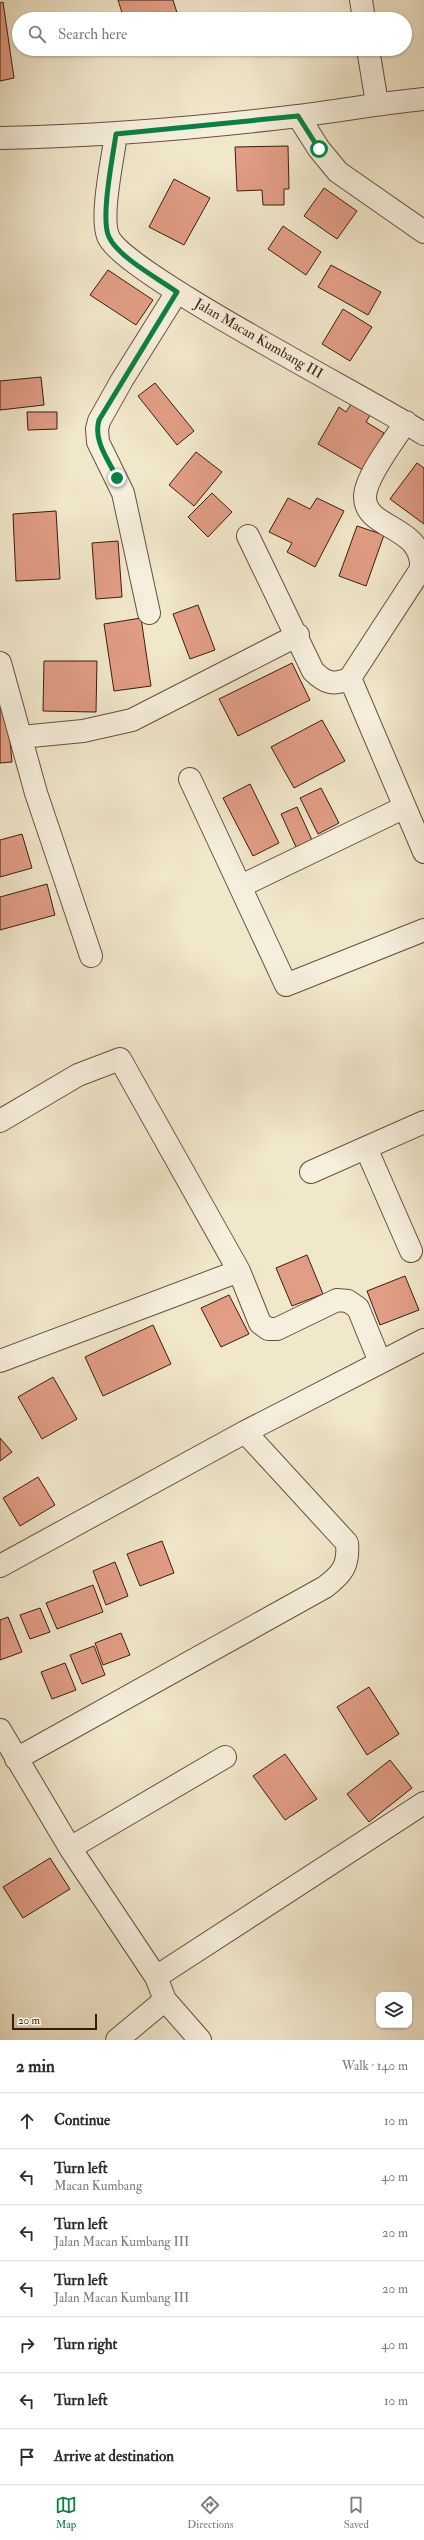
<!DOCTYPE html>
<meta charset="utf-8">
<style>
:root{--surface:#fff;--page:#f7f7f7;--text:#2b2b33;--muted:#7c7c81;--line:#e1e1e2;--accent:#0b8043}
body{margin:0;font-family:"IM FELL Double Pica",serif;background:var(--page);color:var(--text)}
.controls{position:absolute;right:12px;bottom:12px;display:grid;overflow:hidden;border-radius:8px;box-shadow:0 1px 3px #0004}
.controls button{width:36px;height:36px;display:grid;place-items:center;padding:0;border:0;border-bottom:1px solid var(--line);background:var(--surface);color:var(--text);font:20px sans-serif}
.scale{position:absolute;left:12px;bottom:10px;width:85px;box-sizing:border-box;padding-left:4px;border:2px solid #3b1c0b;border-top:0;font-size:11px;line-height:14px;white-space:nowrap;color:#3b1c0b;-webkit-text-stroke:3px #f6efdd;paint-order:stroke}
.stop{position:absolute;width:12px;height:12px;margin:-9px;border:3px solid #0b8043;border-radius:50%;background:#fff}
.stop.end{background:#0b8043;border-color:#fff;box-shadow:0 1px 4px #0008}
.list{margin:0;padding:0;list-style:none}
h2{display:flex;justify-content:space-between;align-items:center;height:52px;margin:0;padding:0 16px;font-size:17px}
h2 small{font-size:13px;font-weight:400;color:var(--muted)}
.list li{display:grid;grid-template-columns:26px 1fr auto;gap:12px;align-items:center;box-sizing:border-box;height:56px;padding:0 16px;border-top:1px solid var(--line)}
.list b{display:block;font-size:15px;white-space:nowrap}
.list p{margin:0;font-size:13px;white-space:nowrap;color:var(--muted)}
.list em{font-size:13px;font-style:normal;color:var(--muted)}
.icon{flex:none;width:22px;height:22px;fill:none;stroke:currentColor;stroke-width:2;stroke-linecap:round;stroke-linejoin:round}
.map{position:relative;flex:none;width:424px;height:2040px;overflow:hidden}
.search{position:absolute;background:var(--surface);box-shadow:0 1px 3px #0004;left:12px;right:12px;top:12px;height:44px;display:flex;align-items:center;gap:10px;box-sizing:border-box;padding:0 14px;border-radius:22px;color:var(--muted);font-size:15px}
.sheet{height:444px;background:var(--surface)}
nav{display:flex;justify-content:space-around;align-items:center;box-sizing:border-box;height:56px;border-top:1px solid var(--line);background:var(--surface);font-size:11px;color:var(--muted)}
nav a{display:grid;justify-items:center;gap:2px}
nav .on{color:var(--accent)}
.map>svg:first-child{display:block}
</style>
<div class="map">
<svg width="424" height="2040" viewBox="0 0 424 2040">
<rect width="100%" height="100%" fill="#f1e7cb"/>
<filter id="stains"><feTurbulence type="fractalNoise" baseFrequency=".005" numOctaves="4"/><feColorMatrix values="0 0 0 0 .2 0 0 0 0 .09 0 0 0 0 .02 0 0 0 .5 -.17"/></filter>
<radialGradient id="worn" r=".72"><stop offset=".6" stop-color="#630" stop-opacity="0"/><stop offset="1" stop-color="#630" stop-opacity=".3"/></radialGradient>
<!-- building -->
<path fill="#e19d85" stroke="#3b1c0b" d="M118,0H173L178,16L168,19H124Z
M3,2L14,78L0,81V3Z
M288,146L289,189H284V205H263L262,190L237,191L235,147Z
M174,179L210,198L184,245L149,227Z
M324,188L357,211L337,239L304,216Z
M283,226L321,252L306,275L268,249Z
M331,265L381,292L368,315L318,287Z
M108,270L153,300L136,325L90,295Z
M343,309L372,327L350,361L322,344Z
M41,377L44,405L0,410V381Z
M155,383L194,431L177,445L138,396Z
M353,401L372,412L366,422L384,433L363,470L318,444L339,407L346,412Z
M27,412H57V429L28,430Z
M196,452L222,472L194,506L169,485Z
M417,463L424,468V524L390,499Z
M212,493L232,512L208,537L188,517Z
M288,498L310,509L317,498L344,511L315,567L287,552L292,543L269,532Z
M56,511L60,579L16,581L13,514Z
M357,526L384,535L366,586L339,576Z
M118,541L122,597L96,599L92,543Z
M198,605L215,650L190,659L173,614Z
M141,618L151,686L114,691L104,624Z
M44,661H97L96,712L43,711Z
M292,663L310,700L238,736L219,699Z
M0,687H5L12,762L0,763Z
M322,720L345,761L294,788L271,747Z
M250,784L279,843L253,856L223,798Z
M321,788L339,823L318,834L300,798Z
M297,807L312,840L296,847L281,814Z
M22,834L32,868L0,877V840Z
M47,884L55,915L0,930V897Z
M307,1255L323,1294L292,1306L276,1268Z
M405,1276L419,1310L380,1325L367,1291Z
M229,1295L249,1334L221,1347L201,1308Z
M153,1325L171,1364L103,1396L85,1357Z
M53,1377L77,1419L42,1439L18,1397Z
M0,1438L12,1452L0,1461Z
M38,1477L55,1505L20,1526L3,1498Z
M162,1541L174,1573L140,1586L127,1554Z
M115,1562L128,1596L106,1605L93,1571Z
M93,1585L103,1612L57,1629L46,1603Z
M40,1608L50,1632L30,1639L20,1615Z
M8,1617L22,1652L0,1660V1620Z
M121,1633L130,1655L103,1665L95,1643Z
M94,1646L105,1675L82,1684L70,1655Z
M65,1663L76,1690L52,1699L41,1672Z
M369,1687L399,1734L367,1755L337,1707Z
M285,1754L317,1799L285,1820L253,1776Z
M390,1760L412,1788L369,1822L347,1794Z
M50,1858L70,1889L23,1918L3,1887Z"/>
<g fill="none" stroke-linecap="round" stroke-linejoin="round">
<defs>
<path id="minor" d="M361,0L364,19
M368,49L377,103
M298,116L319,149L338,172L424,232
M116,134C113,158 100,215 108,236C122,273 374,401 424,434
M0,138C100,136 199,128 298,116C340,111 382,103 424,99
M248,536L313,671C325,683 334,686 350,678L421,569C424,525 365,530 365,497C365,477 395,439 406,422
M149,613L123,493L98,442L97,429L99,421L122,380L177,292
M0,663L36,793L91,956
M350,678L424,852
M21,737L83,731L132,720L298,635
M190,779L286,985L424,930
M241,886L405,807
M0,1121L78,1075L120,1059L239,1271
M366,1148L411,1251
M311,1172L424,1122
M0,1361L239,1271L260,1323L268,1329H277L337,1300L348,1301L358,1308L380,1362
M0,1566L245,1432L424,1340
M0,1730L70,1848L156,1977
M16,1759L325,1587C342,1574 349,1566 347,1543L245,1432
M70,1848L225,1757
M165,2000L200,2040
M117,2040L165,2000L156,1977L424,1803"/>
</defs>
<!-- minor casing -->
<use href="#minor" stroke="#684f3b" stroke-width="24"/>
<!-- minor -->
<use href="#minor" stroke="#f6efdd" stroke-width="22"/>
</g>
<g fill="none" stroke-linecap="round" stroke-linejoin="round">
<!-- route -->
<path stroke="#0b8043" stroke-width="5" d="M117,478C108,459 93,441 99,420L177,292C159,279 118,257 109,237C100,219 113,156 116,134L298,116L319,149"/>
</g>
<g text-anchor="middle" stroke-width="3.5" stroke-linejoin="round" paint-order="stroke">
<!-- street labels -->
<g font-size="14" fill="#3b1c0b" stroke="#f6efdd">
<text transform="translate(259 338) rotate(30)" y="5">Jalan Macan Kumbang III</text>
</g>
</g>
<rect width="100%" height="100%" filter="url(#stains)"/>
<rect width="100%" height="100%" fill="url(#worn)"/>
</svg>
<div class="controls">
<button><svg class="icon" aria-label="layers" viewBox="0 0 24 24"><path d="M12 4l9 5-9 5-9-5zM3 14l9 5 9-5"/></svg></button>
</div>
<div class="scale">20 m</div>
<div class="stop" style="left:319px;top:149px"></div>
<div class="stop end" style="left:117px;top:478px"></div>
<div class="search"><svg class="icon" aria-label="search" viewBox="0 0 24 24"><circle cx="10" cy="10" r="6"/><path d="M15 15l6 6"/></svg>Search here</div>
</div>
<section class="sheet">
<h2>2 min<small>Walk · 140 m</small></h2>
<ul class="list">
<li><svg class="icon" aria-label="ahead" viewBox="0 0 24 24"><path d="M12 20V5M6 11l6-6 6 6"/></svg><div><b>Continue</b></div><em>10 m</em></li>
<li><svg class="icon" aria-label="left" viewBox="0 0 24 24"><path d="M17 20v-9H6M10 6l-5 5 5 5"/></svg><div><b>Turn left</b><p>Macan Kumbang</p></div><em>40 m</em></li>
<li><svg class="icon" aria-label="left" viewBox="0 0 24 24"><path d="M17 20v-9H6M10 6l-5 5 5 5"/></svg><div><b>Turn left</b><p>Jalan Macan Kumbang III</p></div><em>20 m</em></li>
<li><svg class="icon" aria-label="left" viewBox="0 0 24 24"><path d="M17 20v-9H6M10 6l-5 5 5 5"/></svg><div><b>Turn left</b><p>Jalan Macan Kumbang III</p></div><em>20 m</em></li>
<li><svg class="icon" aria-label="right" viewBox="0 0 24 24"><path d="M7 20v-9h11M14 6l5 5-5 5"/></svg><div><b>Turn right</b></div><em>40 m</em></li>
<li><svg class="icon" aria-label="left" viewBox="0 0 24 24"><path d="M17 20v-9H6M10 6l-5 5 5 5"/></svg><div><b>Turn left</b></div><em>10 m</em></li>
<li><svg class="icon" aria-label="arrive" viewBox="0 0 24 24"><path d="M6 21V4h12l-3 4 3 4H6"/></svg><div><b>Arrive at destination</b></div></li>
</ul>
</section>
<nav>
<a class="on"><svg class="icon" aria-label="map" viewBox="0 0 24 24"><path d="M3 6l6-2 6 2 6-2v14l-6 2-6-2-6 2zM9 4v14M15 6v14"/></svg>Map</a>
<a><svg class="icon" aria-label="directions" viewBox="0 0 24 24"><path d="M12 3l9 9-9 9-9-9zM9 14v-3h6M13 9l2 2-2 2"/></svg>Directions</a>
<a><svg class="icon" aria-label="saved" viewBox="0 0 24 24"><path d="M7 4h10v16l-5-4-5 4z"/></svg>Saved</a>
</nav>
